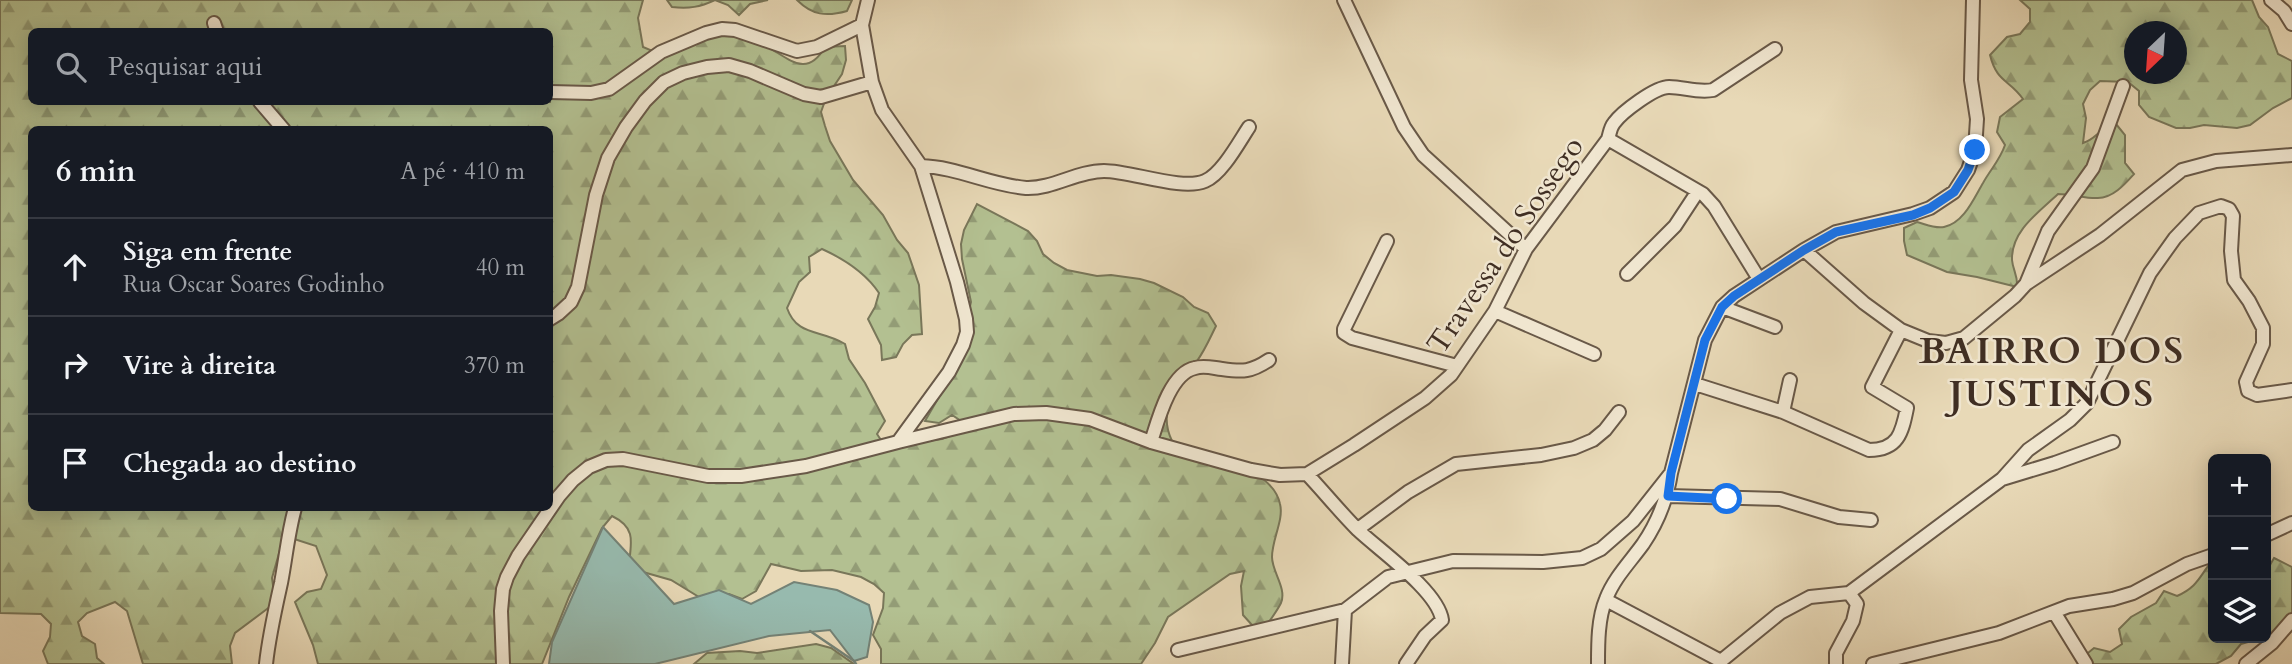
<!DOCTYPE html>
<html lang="pt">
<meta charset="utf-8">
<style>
:root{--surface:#171b24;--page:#242831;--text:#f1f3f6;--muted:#9ea1a6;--line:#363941}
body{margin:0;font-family:Cardo,serif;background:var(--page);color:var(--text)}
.controls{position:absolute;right:21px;bottom:21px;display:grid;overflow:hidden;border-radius:10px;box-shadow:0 4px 18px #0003}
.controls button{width:63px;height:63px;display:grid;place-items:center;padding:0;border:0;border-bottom:2px solid var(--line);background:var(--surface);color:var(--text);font:35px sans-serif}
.compass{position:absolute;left:2124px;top:21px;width:63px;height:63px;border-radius:50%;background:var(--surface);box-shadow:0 4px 18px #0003;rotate:205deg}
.stop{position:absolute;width:21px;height:21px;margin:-16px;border:5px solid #1a73e8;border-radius:50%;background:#fff}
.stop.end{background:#1a73e8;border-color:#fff;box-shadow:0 2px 7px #0008}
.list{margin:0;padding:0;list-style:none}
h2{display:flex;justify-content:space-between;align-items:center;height:91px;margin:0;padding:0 28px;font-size:30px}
h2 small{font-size:23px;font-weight:400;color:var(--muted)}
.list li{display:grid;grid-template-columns:46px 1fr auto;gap:21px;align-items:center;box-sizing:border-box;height:98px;padding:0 28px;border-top:2px solid var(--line)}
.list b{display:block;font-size:26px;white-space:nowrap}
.list p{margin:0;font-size:23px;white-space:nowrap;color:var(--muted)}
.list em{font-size:23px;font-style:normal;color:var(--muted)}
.icon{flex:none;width:38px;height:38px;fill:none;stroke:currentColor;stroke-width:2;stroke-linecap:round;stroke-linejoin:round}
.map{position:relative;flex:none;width:2292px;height:664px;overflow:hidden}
.search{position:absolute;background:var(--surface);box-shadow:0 4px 18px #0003;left:28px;top:28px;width:525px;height:77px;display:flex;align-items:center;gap:18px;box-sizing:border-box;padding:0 24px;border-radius:10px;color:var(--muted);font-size:26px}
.panel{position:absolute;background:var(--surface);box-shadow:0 4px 18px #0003;left:28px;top:126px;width:525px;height:385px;border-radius:10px}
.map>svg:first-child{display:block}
</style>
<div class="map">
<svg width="2292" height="664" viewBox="0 0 2292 664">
<defs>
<pattern id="forest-firs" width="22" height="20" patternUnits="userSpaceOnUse" patternTransform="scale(1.75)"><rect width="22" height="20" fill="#b3c091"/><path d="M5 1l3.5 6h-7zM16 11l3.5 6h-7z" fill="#939c76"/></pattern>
</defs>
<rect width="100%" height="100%" fill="#e8d9b7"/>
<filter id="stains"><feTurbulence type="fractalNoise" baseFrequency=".00286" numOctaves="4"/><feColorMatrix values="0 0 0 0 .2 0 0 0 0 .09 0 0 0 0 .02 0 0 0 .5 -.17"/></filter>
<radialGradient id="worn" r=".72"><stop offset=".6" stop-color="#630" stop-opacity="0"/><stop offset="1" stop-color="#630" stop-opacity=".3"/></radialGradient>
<!-- forest -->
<path fill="url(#forest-firs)" stroke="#79775a" stroke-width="2" fill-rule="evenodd" d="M0,0H643L638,18L643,47L657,53L710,29C728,34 748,38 764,45C788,57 806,80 825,47L845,46L846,60L842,74L826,98L821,112L825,126L830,141L853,180L883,215L897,240L908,253L919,285L922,334L912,335L903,344L896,357L882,360L881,345L868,319L875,307L879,293C865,272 844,259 822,249L809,257L810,272L799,282L787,308C797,337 821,329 845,344L849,359L865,383L885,421L877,434L885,446L942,439L956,434L964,423L952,415L939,423L925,421L954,371L971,302L962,259L961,244L964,230L977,204L1028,231L1037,241L1043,254L1054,263L1067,270L1097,276L1111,275L1140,279L1154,283L1183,297L1194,307L1208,313L1216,326C1210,338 1205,350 1197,361C1179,388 1156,407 1172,441C1203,456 1272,465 1280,504C1284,520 1272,539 1272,557C1272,572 1287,588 1281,603C1277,611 1271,619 1266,626L1252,625L1243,615L1241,586L1244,571L1230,574L1168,617L1155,643L1141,664H881V649L873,635L883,608L884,593L874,584L861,577L832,570L801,571L771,564L756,591L742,599L729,594L699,597L671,580L643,572L629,563C632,540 635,527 612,516L602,528L569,597L542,664H318L313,645L295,602L307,592L321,589L327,575L316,546L288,537L280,550L272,578L274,592L271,606L235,633L230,646L232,664H143L127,611L115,602L87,613L78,622L82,636L95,644L97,658L104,664H48L43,651L50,637L51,624L41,614L0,613ZM32,32H550V102H32ZM32,130H550V508H32Z
M667,0H768L750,4L739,15L728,5L715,0C700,7 689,9 672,7Z
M797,0H852L847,11C826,17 812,15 797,0Z
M2020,0H2252L2259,17L2268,27L2278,54L2292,61V98L2273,108L2250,125L2237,128L2204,125L2190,128H2176L2149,117L2139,105V91L2128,82L2100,81L2090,90L2083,104L2086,118L2083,143C2098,138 2097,129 2116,124L2125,135V163L2134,174C2125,184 2113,198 2098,198C2087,199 2072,194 2058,194C2039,212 2011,231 2012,260C2013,271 2018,275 2017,287L1977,277L1947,272L1907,255L1904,241V228L1917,222C1925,224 1935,229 1944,227C1964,223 1974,198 1983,183C1990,170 2000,160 2005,145L1997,132L2000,117L2023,99C2009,79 1997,83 1990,55L2007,37L2020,34L2030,22V9ZM2134,32H2176V74H2134Z
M2274,558L2292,567V623L2266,636V572Z
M2213,560V638H2262L2241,644L2231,656L2216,664H2091L2083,657L2094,648L2110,652L2122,644L2119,629L2131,617L2156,603L2164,591L2177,596C2199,586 2199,576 2213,560Z
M816,644L831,648L854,664H694L707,653L740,651L757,653Z"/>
<!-- water -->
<path fill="#97baae" stroke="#748276" stroke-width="2" d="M603,527L674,604L719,590L751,604L794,582L837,590L869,605L873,622L867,657L854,661L830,630L769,636L655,664H549L552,642Z"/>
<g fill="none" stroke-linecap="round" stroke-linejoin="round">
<!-- stream -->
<path stroke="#748276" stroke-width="2.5" d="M810,631L854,661L856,664"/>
<defs>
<path id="minor" d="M1344,0L1404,127L1423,155L1526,249
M2271,0L2284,11L2292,24
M214,23L217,32
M550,92L591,93L609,89L661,52L706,33L722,29L735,30L797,51L817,47L862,25
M260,102L284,130
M1608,139L1703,194L1714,206L1759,279
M921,166C957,167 990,185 1026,188C1053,189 1077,171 1104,171C1131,171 1182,191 1205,181C1222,174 1239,142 1249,127
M1387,241L1344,329V333L1352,338L1457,366
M1804,250L1864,303L1901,330L1928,341L1946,343L1964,338L2015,296L2026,284L2100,235L2182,170L2216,161L2292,155
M1627,274L1675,226L1698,191
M2026,284L2048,231L2093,168L2123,86
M1722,307L1775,327
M1495,311L1594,354
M550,319L558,314L571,302L578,287L596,195L608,158L626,127L645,101L664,82L683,73L707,67L729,65L750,71L804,94L821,97L872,82
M1695,384L1783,412L1869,450C1898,450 1902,433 1907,408L1872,387L1901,330
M1783,412L1790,380
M898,442L1014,414L1046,413L1090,419L1151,442L1251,470L1280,475L1307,474L1354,445L1425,398L1451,375L1495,311L1526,249L1608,139C1610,133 1610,128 1614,123C1622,112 1655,87 1669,87C1684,87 1697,93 1713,90L1775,49
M1151,442C1158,420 1170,373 1195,368C1204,365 1213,368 1222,369C1243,372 1251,372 1269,360
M1307,474C1324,492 1340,512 1358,530C1379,550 1438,591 1442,620L1425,636L1406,664
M2002,479L2055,463L2113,442
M1668,496L1780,499L1839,517L1871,520
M1358,529L1408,492L1456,464L1541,455L1574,448L1593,440L1605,430L1619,412
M2266,535L2292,523
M1606,600L1721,661
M2054,612L2086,664
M1178,650L1345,610
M1721,661L1780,613L1810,597L1849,593L2002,479L2028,450L2070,420L2087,403L2150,273L2175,238L2199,213L2221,206L2229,209L2233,216L2231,251L2234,280L2249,301L2263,328V344L2246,382L2248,391L2257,395L2292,390
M266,664C269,636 275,610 281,583C286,557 288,533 295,508
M503,664L501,611L503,589L507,577L518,556L559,496L573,480L589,467L606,460L623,459L708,476H741L806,466L898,442L949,372L963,345L967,332L966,319L957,282L921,166L882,110L872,82L862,25L868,0
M1342,664L1345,610L1388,577L1453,561L1543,562L1582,558L1601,549L1633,521L1671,473
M1598,664C1598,643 1598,618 1606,599C1614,578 1630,562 1643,544C1658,522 1667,499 1671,473L1705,340L1722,307L1734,296L1804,250L1836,232L1913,214L1930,208L1954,192L1968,170L1975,150L1977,119L1971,80L1973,0
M1836,664V653L1853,621L1857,604L1849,593
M1873,664L1999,633L2069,606L2113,599L2133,593L2187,564L2213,555
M2246,664L2272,643L2292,620"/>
</defs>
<!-- minor casing -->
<use href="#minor" stroke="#695948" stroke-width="16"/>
<!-- minor -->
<use href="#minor" stroke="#f0e6d0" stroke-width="12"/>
</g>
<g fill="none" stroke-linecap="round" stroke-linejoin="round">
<!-- route -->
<path stroke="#1a73e8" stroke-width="9" d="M1727,499L1668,496L1671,473L1705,340L1722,307L1734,296L1804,250L1836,232L1913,215L1930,208L1954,192L1968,170L1975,150"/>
</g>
<g text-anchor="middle" stroke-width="5" stroke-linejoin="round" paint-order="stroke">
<!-- street labels -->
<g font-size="30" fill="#3f2e23" stroke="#f0e6d0">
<text transform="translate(1505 245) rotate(-56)" y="10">Travessa do Sossego</text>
</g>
<!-- district labels -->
<g font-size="37" font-weight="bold" letter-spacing="2" fill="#3f2e23" stroke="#f0e6d0">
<text x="2052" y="363">BAIRRO DOS<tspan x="2052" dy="43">JUSTINOS</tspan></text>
</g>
</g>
<rect width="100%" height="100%" filter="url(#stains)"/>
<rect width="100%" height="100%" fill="url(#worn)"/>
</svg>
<div class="controls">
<button>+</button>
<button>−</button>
<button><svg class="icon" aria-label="layers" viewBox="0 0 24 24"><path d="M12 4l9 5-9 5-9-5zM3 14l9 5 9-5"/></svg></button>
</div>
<svg class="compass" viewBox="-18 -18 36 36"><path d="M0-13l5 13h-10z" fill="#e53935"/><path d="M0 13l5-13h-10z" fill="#9ea1a6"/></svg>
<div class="stop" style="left:1727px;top:499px"></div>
<div class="stop end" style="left:1975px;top:150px"></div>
<div class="search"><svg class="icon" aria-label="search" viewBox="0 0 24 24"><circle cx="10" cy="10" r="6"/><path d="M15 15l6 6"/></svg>Pesquisar aqui</div>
<section class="panel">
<h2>6 min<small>A pé · 410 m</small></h2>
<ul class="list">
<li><svg class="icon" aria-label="ahead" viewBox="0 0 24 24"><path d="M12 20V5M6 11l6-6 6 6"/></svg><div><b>Siga em frente</b><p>Rua Oscar Soares Godinho</p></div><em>40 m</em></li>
<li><svg class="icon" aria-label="right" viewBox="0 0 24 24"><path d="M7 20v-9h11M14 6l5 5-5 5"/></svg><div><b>Vire à direita</b></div><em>370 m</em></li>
<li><svg class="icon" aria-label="arrive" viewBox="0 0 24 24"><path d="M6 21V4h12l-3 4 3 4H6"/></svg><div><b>Chegada ao destino</b></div></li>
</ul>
</section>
</div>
